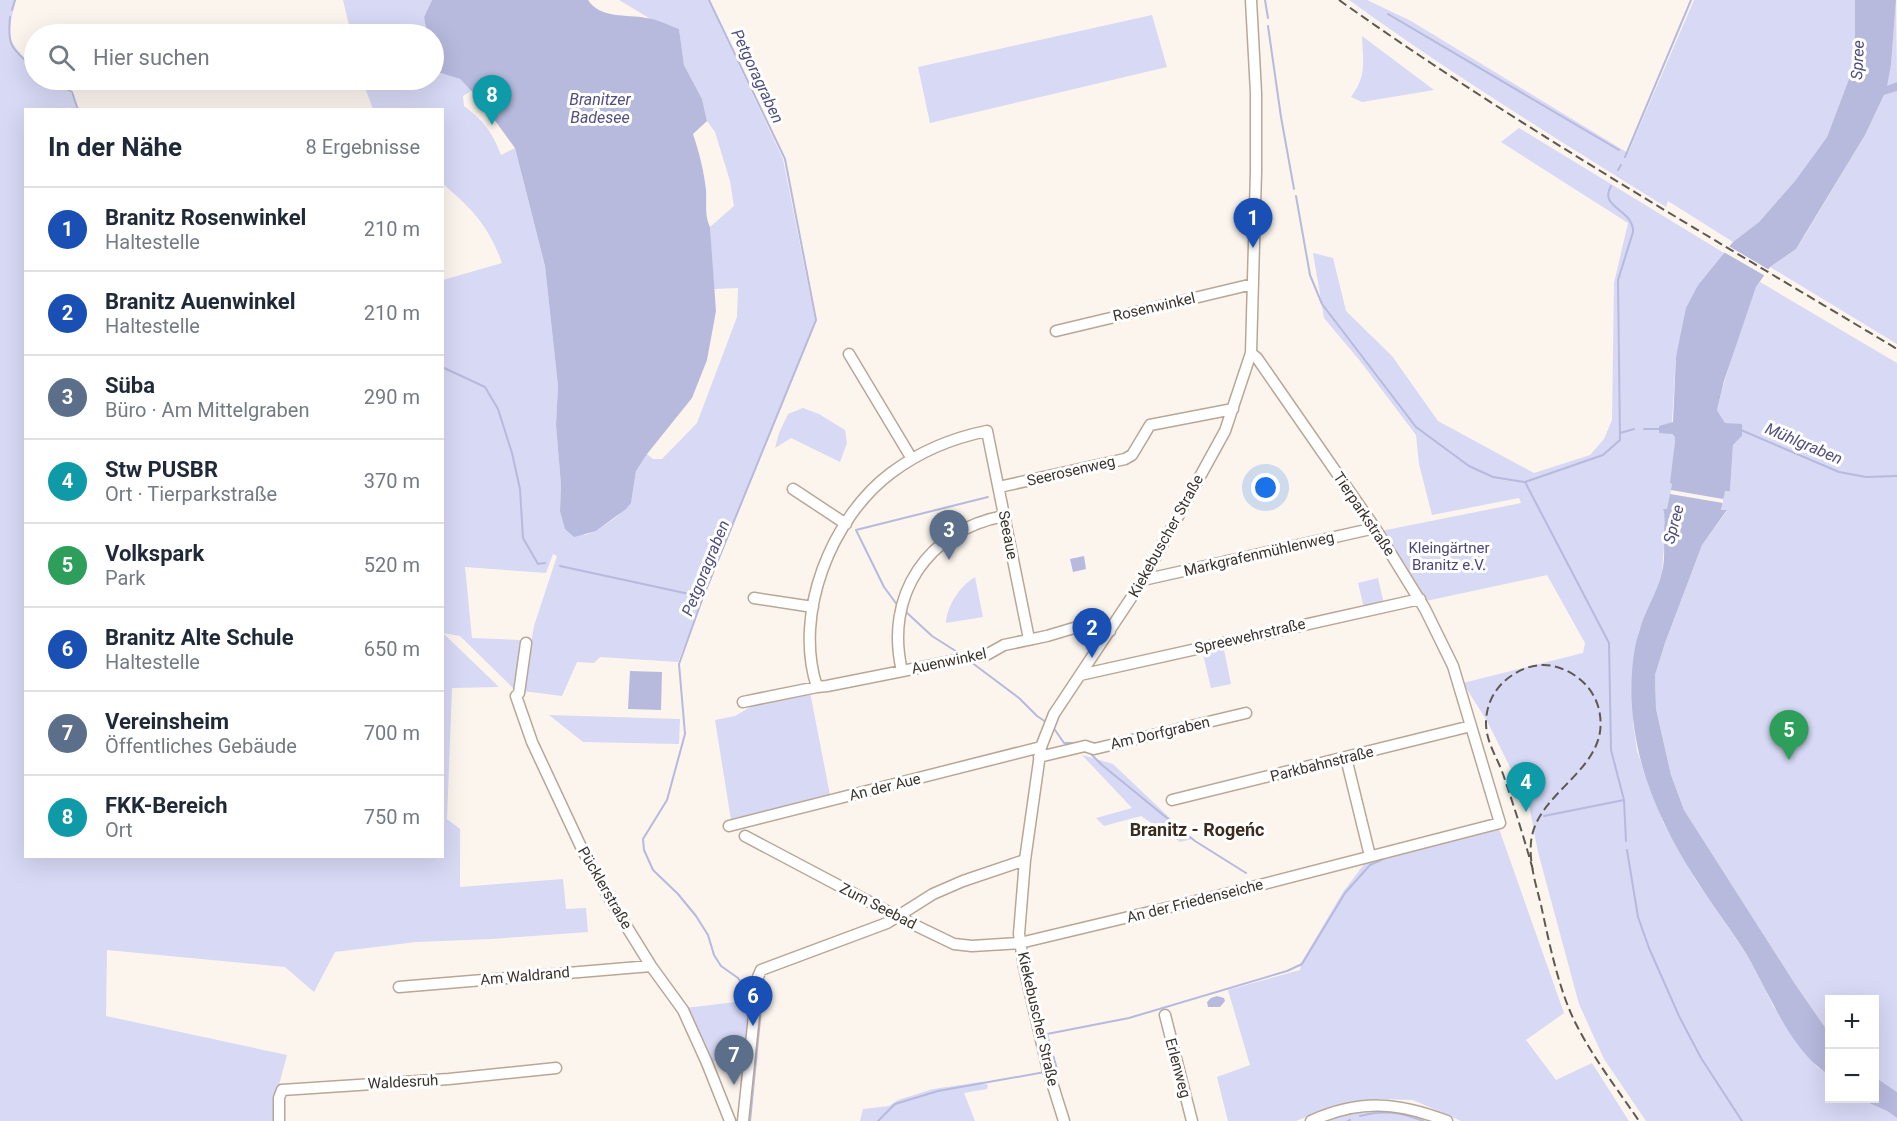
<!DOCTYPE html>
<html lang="de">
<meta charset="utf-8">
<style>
:root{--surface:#fff;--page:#f2f2f3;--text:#1f2937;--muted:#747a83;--line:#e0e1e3;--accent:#111827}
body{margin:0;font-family:Roboto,sans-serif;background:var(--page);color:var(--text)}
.controls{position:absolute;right:18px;bottom:18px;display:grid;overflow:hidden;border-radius:0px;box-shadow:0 6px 24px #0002}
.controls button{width:54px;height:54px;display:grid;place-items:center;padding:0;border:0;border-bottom:2px solid var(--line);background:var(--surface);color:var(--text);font:30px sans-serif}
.you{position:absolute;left:1266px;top:488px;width:21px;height:21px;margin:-15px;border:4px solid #fff;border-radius:50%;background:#1a73e8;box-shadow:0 0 0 9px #1a73e833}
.badge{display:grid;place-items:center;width:39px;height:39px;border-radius:50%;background:var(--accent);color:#fff;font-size:20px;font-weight:700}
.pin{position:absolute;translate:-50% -50px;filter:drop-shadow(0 2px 3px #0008)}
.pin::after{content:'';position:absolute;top:32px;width:21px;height:18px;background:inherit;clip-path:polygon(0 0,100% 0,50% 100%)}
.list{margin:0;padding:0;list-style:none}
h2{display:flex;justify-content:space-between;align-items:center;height:78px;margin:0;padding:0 24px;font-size:26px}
h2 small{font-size:20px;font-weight:400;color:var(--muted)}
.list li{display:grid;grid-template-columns:39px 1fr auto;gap:18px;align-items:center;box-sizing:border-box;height:84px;padding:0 24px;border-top:2px solid var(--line)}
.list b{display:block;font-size:22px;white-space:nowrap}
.list p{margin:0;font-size:20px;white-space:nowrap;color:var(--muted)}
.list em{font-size:20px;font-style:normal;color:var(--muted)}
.icon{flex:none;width:33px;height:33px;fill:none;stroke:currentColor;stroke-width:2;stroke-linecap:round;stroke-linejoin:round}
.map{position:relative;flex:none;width:1897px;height:1121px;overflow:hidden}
.search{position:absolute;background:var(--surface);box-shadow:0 6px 24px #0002;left:24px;top:24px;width:420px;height:66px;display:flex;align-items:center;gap:15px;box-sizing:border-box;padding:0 21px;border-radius:33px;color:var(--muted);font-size:22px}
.panel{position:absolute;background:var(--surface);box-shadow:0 6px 24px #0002;left:24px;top:108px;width:420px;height:750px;border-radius:0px}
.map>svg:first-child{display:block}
</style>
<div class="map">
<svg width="1897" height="1121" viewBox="0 0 1897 1121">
<rect width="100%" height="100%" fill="#fcf5ee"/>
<!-- green -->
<path fill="#d7d9f5" d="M0,0H16C6,38 6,40 34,67V80C62,80 69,84 79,109L26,110V856H442L443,280L502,263C489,226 472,209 443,184L442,110L373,109L362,80H434V71L460,79L471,91L463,96L464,106C483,120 493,133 501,155L515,148L545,266L558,386L556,425L561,485L560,511L585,535L596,531L615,518L631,503L636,471L647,454L653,459H662L697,423L737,317L738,288L714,289L710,227L734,206L730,181L715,132L707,121L702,99L684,65L679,29L649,18L619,0H708L783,159L815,320L678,662L600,657L594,663L577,662L562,696L523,691L534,626L557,556L553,554L546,573L465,567L472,638L520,640L517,692L460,636L443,633L499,687L452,688L447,819L460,829V887L563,879L566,909L586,908L588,932L492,939L416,942L335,952L314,992L285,967L107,950L106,1016L287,1055L276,1096V1121H0Z
M343,0H432L424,17L427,34H351Z
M1349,0H1367L1411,21L1628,153L1694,0H1855V63L1827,137L1795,181L1759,222L1733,242L1668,201L1666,207C1559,140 1451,74 1349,0Z
M1896,0L1897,82L1886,87L1891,65Z
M1152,15L1167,67L930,123L918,67Z
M1362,36L1434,90L1362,102L1351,97C1367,76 1363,61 1362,36Z
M1897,91V344L1770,267L1796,249L1805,235L1865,135L1884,95Z
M1519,128L1724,253L1698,285L1676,357L1672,422L1668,425L1671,434L1675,437V442L1672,484L1667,510H1663L1666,521L1662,572L1654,598L1639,630L1632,672L1633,723L1637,751L1663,822L1697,882L1741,946L1760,977L1773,1006L1816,1066L1829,1075L1830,1098L1860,1099L1887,1111L1897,1118V1121H1646L1604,1059L1579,1004L1538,852L1529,805L1487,721L1463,683L1583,653L1585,643L1547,575L1426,601L1381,531L1521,503L1519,498L1432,515L1419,464L1416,435L1360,361L1324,318L1313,253L1333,258L1346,311L1392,356L1438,421L1534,473L1590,455L1604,439L1612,420L1614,283L1628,223L1501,142Z
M1760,282L1897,363V1092L1875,1077L1874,1000H1830L1829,1033L1795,984L1684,810L1671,775L1656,709L1655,675L1665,643L1702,545L1727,511L1721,510L1725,490L1730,491L1733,445L1742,436V425L1725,423L1717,410C1727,368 1742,328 1756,287Z
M803,408L819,414L845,430L847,443L840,462L791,438L775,448L779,433L788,414Z
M975,577L983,617L946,623C947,605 960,586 975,577Z
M1378,578L1384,604L1364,608L1358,583Z
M1223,645L1231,684L1211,688L1202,650Z
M810,692L830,795L731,820L715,720L735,716L757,703Z
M549,715L680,719L679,744L583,742Z
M1082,755L1113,764L1192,839L1180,842L1141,816L1104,826L1096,818L1132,808Z
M1498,826L1564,1013L1526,1040L1556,1080L1592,1063L1629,1121H1461L1413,1100L1381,1099L1331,1107L1296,1121H1228L1217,1077L1250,1065L1228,990L1300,970L1301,963L1343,892L1368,859Z
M753,1000L747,1019V1045H736L735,1058L710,1062L685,1008Z
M981,1082L988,1085L987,1089L964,1093L975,1121H860L863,1109L889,1106L898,1100L933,1089Z
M1396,1109L1437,1121H1323L1353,1111Z"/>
<!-- water -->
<path fill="#b7b9dd" d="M432,0H588C600,19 627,14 646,18C657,19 668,25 679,29L684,65L702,99L707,121L693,134C699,152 704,171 706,190C707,203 704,214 710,227L716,311L707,360L692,398L647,454L636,471L631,503L626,509L596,531L574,537L565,529L560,511L561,485L556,425L558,386L545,266L515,148L480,100L460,79L434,71V34H427L424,17Z
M1855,0H1896L1891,65L1887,86L1897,82V91L1884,95L1865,135L1796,249L1770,267L1756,287L1724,381L1717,410L1725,423L1742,424V436L1733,445L1730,491H1725L1721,510H1727L1702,545L1665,643L1655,675L1656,709L1671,775L1684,810L1795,984L1829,1033V1075C1790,1050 1771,996 1748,957C1732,930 1713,907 1697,881C1656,818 1627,749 1632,672C1633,659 1635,644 1639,632C1644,612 1657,594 1662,572C1665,561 1664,548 1664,536C1664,526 1666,519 1663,509H1667L1672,484L1670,483L1675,442V437L1672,434L1659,433V426L1673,422L1676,357L1686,308L1698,285L1733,242L1759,222L1795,181L1827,137L1855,63Z
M1084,556L1086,569L1073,572L1070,559Z
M630,671L662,672L661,710L628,709Z
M1217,996L1224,998L1225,1001L1220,1007H1208L1207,1002L1211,998Z
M1875,1077L1897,1092V1118L1887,1111L1860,1099L1874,1098Z"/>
<!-- pier -->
<path fill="#fcf5ee" d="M1727,245L1771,271L1767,277L1722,251Z
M1671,490L1723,499V503L1670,494Z"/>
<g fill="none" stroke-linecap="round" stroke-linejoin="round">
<!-- stream -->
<path stroke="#b7b9dd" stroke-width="2" d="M709,0L785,159L816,320L703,597L679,664L685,734L667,800L643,839L644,850L653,870L678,894L696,916L708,935L714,955L721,966L738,978L752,998
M1265,0L1268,18
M12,10L15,0
M1388,14L1619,150
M10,17C7,49 13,48 34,69
M1268,26L1281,117L1294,189
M51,80L72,92L78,110
M1625,157L1691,0
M1618,170L1621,165
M1611,186C1598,208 1634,209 1633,232L1618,280L1620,440L1603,455L1525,482L1609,643L1611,750L1624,800L1626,841
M1296,196L1310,275L1322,304L1416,427L1469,466L1493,477L1524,482
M442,367L485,387L498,409L512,453L520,489L523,538L538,564L545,563
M1644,429H1661
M1741,430L1839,472L1866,477L1897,476
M1620,433L1634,429
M560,566L703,597
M898,606L884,587L856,530L988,497
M905,611L932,636L962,655
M971,662L1019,698L1037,716L1046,722
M1053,727L1064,743H1075
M1089,752L1102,765L1195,841L1246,873
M1544,816L1624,800
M1627,850L1638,917L1649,948L1679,1016L1701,1058L1742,1121
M1053,1070L1057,1069L1047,1034L1129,1018L1287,971L1302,964L1345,893L1370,865L1385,858
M1360,1116C1384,1110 1400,1112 1423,1121
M750,1121L762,999H761
M878,1121L895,1104L938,1091L1045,1072
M1348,1121L1350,1120"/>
<defs>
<path id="minor" d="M1056,331L1253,284
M849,354L912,459
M999,487L1125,459L1132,455L1150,425L1233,409
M793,489L846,524
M1143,580L1375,528
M754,598L813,607
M1029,639L987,431C952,438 919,452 891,473C831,518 793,614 817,687L827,686L988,654L1004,645L1047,636L1094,622L1110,631
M526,643L519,693L516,696L532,742L582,849L612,903L651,966L683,1010L707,1063L730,1121
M902,671C884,595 928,530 1004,516
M1080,675L1420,599
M743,702L817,687
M1039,757L1085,746L1094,749L1246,713
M1346,758L1370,856
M1172,800L1471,726
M729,826L1041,747
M745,836L898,917L954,944L972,946L1020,943L1229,893L1500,823L1453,666L1425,609L1375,528L1257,358L1251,353
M399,987L651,966
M1165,1015L1192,1121
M279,1121V1098L282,1090L449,1079L556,1068
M743,1121L758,977L761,970L887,923L933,894L963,881L1025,860
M1064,1121L1048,1070L1024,967L1019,934L1025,860L1041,747L1054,714L1143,580L1225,431L1251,353L1256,171V93L1251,0
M1311,1121C1360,1099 1398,1102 1447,1121"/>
</defs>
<!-- minor casing -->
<use href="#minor" stroke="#b8a797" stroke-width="13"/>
<!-- minor -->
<use href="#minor" stroke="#fff" stroke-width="10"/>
<!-- rail -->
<path stroke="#5f5851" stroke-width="2" stroke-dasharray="9 4.5" stroke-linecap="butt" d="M1339,0C1518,127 1709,236 1897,349
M1533,870C1524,838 1514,806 1503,774C1497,757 1486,742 1486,723C1486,703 1496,685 1514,674C1530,664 1548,662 1565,670C1581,677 1593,690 1598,706C1616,768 1536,789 1531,842C1529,863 1536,885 1541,905C1549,942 1559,992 1577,1026C1594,1059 1618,1090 1639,1121"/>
</g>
<g text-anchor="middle" stroke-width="6" stroke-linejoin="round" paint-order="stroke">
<!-- street labels -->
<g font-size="15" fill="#3b342d" stroke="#fff">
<text transform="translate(1154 307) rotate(-13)" y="5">Rosenwinkel</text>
<text transform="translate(1071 471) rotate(-13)" y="5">Seerosenweg</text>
<text transform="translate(1364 514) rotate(56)" y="5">Tierparkstraße</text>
<text transform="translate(1008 535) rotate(79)" y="5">Seeaue</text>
<text transform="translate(1166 536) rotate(-61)" y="5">Kiekebuscher Straße</text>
<text transform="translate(1259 554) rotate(-13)" y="5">Markgrafenmühlenweg</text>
<text transform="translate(1250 636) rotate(-13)" y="5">Spreewehrstraße</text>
<text transform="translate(949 661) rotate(-12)" y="5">Auenwinkel</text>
<text transform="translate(1160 733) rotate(-13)" y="5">Am Dorfgraben</text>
<text transform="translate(1322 764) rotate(-14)" y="5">Parkbahnstraße</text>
<text transform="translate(885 787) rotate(-14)" y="5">An der Aue</text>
<text transform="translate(605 888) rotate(60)" y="5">Pücklerstraße</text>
<text transform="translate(1195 901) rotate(-14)" y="5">An der Friedenseiche</text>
<text transform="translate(878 906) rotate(27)" y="5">Zum Seebad</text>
<text transform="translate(525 976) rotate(-5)" y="5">Am Waldrand</text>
<text transform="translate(1038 1019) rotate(77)" y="5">Kiekebuscher Straße</text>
<text transform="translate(1178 1068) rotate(75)" y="5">Erlenweg</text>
<text transform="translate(403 1082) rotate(-3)" y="5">Waldesruh</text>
</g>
<!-- park labels -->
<g font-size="15" fill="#484979" stroke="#fff">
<text x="1449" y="553">Kleingärtner<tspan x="1449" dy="17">Branitz e.V.</tspan></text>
</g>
<!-- water labels -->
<g font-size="16" font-style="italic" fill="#4f4f80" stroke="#fff">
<text transform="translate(1857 60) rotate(-87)" y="6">Spree</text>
<text transform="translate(758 76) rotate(65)" y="6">Petgoragraben</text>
<text x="600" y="105">Branitzer<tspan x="600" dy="18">Badesee</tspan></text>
<text transform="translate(1804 443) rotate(23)" y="6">Mühlgraben</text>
<text transform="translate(1673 524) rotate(-75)" y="6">Spree</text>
<text transform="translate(705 568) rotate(-68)" y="6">Petgoragraben</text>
</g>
<!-- quarter labels -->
<g font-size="18" font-weight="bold" fill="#3a2c1f" stroke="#fff">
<text x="1197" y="836">Branitz - Rogeńc</text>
</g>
</g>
</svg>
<div class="controls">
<button>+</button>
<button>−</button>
</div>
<div class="you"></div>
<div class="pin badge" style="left:1253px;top:248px;background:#1a4fb4">1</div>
<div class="pin badge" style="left:1092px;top:658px;background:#1a4fb4">2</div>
<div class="pin badge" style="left:949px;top:560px;background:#5c6f8a">3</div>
<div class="pin badge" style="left:1526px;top:812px;background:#0f9aa8">4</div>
<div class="pin badge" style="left:1789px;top:760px;background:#2e9e5b">5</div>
<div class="pin badge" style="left:753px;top:1026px;background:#1a4fb4">6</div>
<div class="pin badge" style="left:734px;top:1085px;background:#5c6f8a">7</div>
<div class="pin badge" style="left:492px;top:125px;background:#0f9aa8">8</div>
<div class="search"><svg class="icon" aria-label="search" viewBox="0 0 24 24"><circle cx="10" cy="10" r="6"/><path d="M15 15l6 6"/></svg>Hier suchen</div>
<section class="panel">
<h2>In der Nähe<small>8 Ergebnisse</small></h2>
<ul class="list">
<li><span class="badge" style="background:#1a4fb4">1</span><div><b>Branitz Rosenwinkel</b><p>Haltestelle</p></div><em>210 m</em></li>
<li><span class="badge" style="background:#1a4fb4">2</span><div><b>Branitz Auenwinkel</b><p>Haltestelle</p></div><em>210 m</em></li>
<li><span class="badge" style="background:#5c6f8a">3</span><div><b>Süba</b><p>Büro · Am Mittelgraben</p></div><em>290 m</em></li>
<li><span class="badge" style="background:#0f9aa8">4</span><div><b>Stw PUSBR</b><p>Ort · Tierparkstraße</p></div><em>370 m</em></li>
<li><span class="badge" style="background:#2e9e5b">5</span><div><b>Volkspark</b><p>Park</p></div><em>520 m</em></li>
<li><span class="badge" style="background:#1a4fb4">6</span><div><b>Branitz Alte Schule</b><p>Haltestelle</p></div><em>650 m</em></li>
<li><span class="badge" style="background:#5c6f8a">7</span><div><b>Vereinsheim</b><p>Öffentliches Gebäude</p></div><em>700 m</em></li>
<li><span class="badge" style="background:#0f9aa8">8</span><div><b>FKK-Bereich</b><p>Ort</p></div><em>750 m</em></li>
</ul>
</section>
</div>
